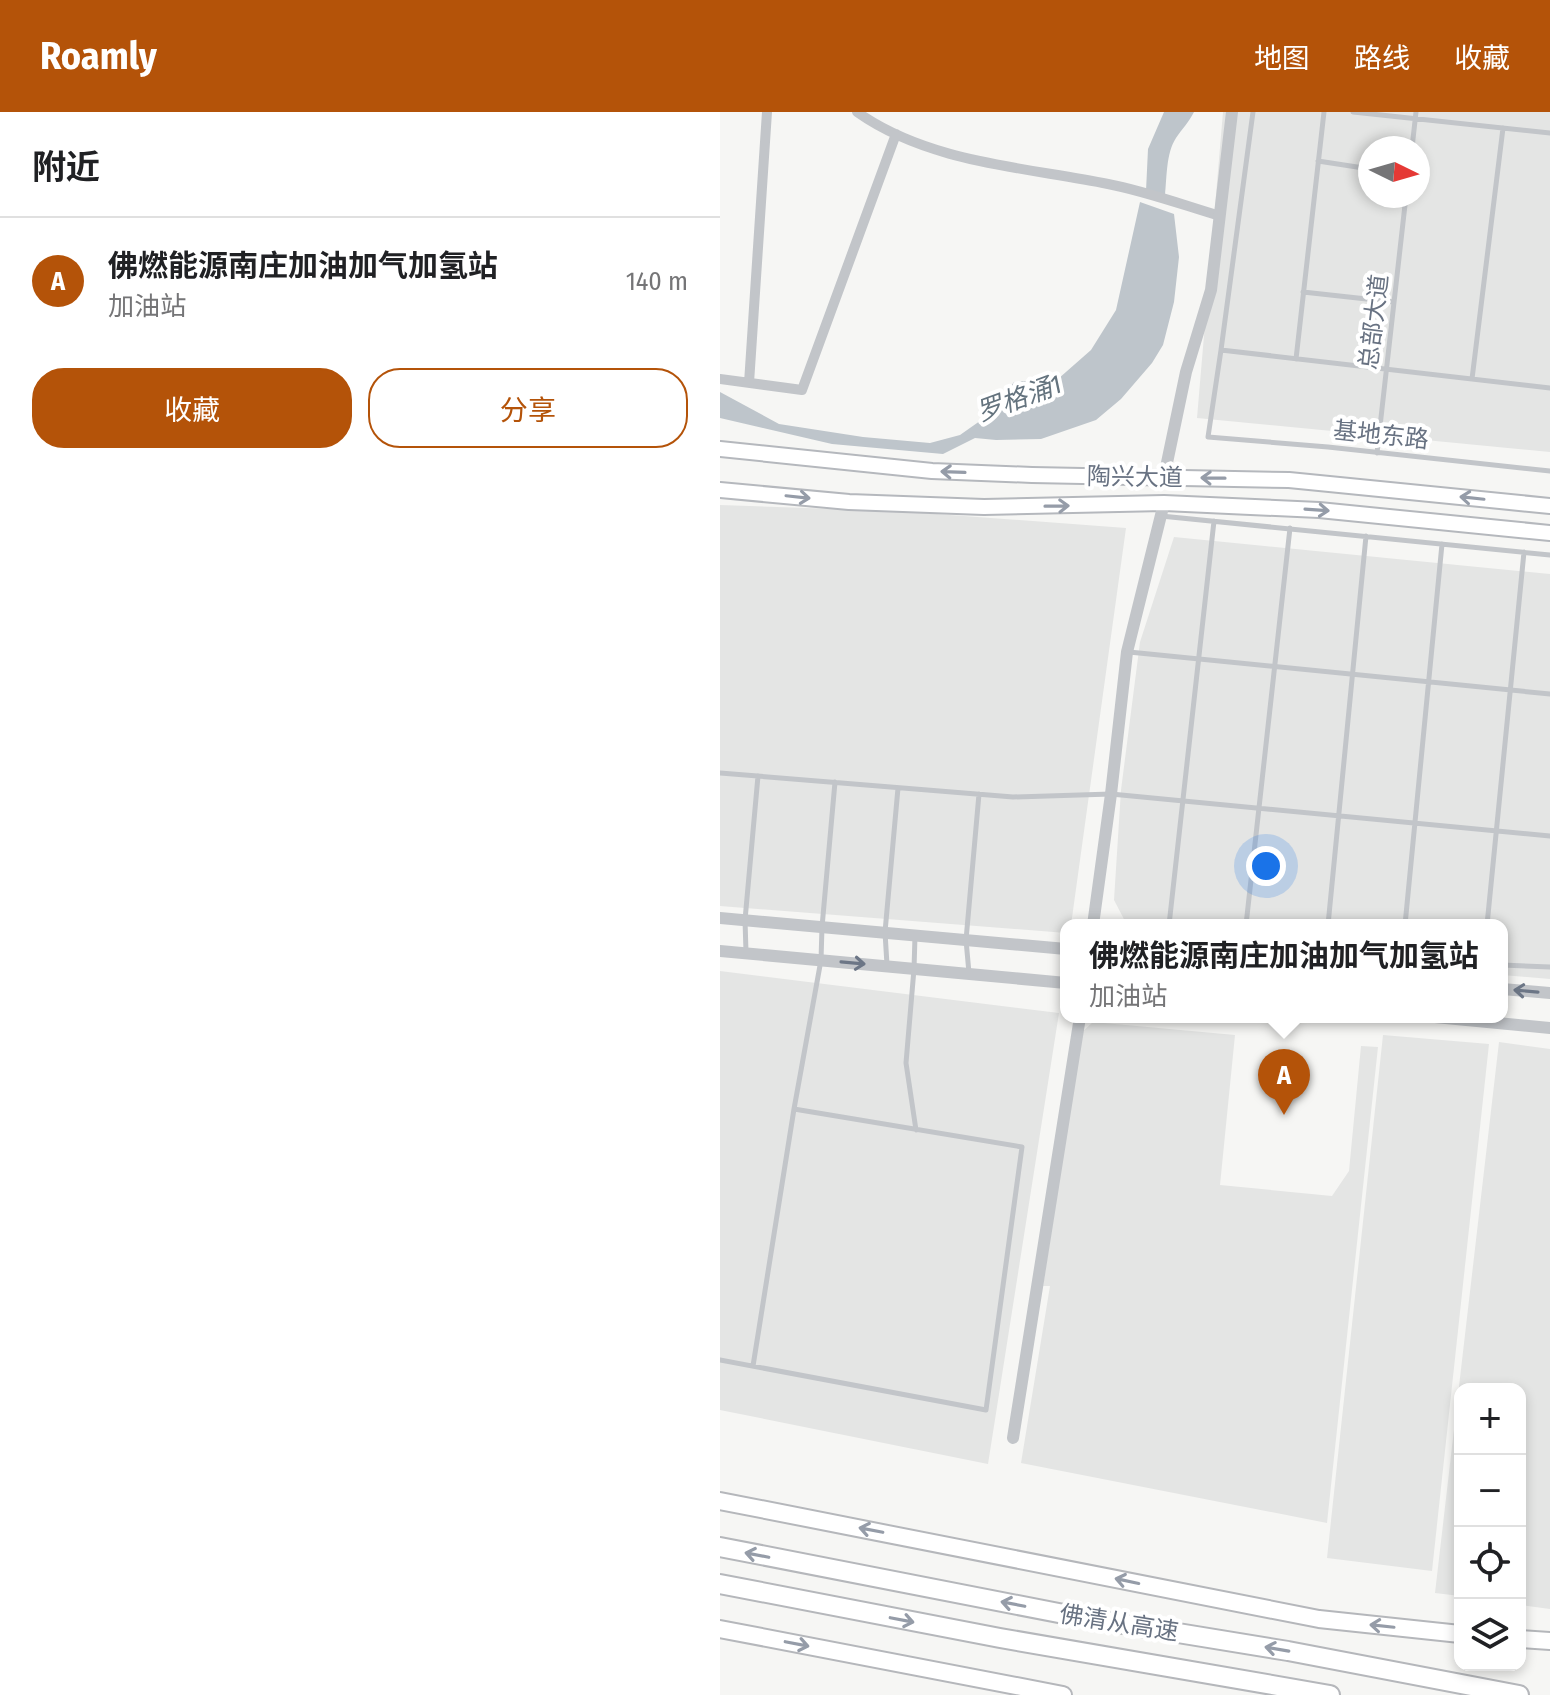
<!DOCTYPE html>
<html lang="zh">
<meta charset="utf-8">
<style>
:root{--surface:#fff;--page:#f2f2f2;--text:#202124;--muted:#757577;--line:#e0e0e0;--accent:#b45309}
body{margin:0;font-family:"Fira Sans Condensed","Noto Sans SC",sans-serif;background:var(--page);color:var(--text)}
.controls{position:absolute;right:24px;bottom:24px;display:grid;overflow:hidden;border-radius:16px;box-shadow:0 4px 12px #0003}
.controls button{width:72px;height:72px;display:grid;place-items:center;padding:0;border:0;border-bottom:2px solid var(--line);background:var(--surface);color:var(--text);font:40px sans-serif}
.compass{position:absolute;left:638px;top:24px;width:72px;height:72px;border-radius:50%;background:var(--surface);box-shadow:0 4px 12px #0003;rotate:95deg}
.you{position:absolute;left:546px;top:754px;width:28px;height:28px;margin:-20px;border:6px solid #fff;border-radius:50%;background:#1a73e8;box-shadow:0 0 0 12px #1a73e833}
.badge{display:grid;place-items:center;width:52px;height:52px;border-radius:50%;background:var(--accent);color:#fff;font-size:26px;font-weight:700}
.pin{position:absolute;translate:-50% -66px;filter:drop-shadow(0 2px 4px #0008)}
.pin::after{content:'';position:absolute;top:42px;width:28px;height:24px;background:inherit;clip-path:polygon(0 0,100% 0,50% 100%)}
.popup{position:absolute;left:340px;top:807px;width:448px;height:104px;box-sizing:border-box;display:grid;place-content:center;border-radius:16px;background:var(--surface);filter:drop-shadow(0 2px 6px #0005);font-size:26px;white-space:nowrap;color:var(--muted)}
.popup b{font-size:30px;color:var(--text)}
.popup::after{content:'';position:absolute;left:50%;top:100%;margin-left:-16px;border:16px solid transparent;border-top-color:var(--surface)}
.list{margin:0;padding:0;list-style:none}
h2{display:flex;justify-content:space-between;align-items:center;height:104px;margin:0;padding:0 32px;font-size:34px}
h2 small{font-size:26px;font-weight:400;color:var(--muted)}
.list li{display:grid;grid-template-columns:52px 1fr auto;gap:24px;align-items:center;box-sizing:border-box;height:128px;padding:0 32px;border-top:2px solid var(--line)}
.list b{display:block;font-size:30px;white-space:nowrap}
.list p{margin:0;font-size:26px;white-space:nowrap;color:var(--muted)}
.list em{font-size:26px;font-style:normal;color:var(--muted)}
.actions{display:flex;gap:16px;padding:24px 32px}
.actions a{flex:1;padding:18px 0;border:2px solid var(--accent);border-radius:32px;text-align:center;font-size:28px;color:var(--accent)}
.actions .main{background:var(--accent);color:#fff}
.icon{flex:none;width:44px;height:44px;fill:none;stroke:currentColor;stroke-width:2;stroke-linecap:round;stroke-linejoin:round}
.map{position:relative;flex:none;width:830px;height:1583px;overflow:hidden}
header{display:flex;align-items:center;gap:48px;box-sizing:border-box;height:112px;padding:0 40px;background:var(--accent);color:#fff}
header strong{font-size:38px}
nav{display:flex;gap:44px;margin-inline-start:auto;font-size:28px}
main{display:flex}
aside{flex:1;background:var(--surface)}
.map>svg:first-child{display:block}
</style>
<header>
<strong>Roamly</strong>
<nav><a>地图</a><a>路线</a><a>收藏</a></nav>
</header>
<main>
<aside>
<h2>附近<small></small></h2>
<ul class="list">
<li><span class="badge">A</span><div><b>佛燃能源南庄加油加气加氢站</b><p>加油站</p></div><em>140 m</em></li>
</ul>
<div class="actions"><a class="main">收藏</a><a>分享</a></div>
</aside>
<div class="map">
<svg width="830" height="1583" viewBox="0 0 830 1583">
<rect width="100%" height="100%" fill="#f6f6f4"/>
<!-- built -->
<path fill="#e4e5e4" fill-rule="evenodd" d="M503,0H830V340L477,306ZM650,36H698V84H650Z
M0,393L176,399L406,416L351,813H346V821L0,794Z
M454,425L830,462V867L782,863V813H407L394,788L401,678L420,530Z
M0,859L339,901L268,1352L0,1298Z
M373,910L515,923L500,1073L612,1084L629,1059L641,934L658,935L607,1411L301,1351L330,1174H323L362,920Z
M663,923L769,932L712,1459L607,1446Z
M779,930L830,937V1497L800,1493V1277H740V1484L715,1481Z"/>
<!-- water -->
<path fill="#bec5cb" d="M444,0H474C469,10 462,17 456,26C446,41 447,65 445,83L426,79L428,37Z
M420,90L454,102L459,145L454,190L443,233L432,251L401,287L376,308L321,327L276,328L255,326L223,342L112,332L0,306V280L59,312L143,325L210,331L240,323L267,304L294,270L338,267L371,238L396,198Z"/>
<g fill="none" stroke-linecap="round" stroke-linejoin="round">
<defs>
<path id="secondary" d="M0,337L212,359L312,363L569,368L830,394
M0,378L129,390L264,395L444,391L599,398L830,421"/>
<path id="trunk" d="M0,1389L599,1507L740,1522
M0,1517L343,1583
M800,1527L830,1529"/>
<path id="motorway" d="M0,1435L354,1504L568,1539L799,1583
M0,1472L280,1526L610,1583"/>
</defs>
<!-- secondary casing -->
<use href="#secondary" stroke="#b5b8bd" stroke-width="18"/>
<!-- trunk casing -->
<use href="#trunk" stroke="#b5b7bb" stroke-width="20"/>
<!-- motorway casing -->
<use href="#motorway" stroke="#b5b7bb" stroke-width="22"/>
<!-- service -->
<path stroke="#c2c5c9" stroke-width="5" d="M533,0L501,238L488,325L608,335L830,359
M633,0L830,21
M692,36L696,0
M598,49L650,57
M583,180L674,190
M501,238L830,276
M576,247L604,0
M752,267L783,16
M657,341L686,84
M441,404L830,443
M409,540L830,582
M0,661L293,685L391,682L830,724
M449,813L494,409
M526,813L570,416
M608,813L646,424
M685,813L722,432
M767,813L804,440
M195,824L194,857L186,951L196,1018
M26,840L25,808L38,664
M167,853L165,820L178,676
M782,853L830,855
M249,861L246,828L259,682
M0,1248L266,1298L302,1035L74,997L101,848L102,815L115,670
M33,1254L74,997"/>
<!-- minor -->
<path stroke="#c2c5c9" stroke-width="10" d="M137,0C209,51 304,55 388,72C425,79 463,93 500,104
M0,267L82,278L176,22
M29,271L47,0"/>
<!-- tertiary -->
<path stroke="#c2c5c9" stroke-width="12" d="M444,365L466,260L491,178L512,0
M0,806L346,837
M373,813L391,682L407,540L444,391
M0,839L346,871
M782,877L830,881
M715,905L830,916
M293,1326L360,905"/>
<!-- secondary -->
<use href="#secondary" stroke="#fff" stroke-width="14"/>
<!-- trunk -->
<use href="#trunk" stroke="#fff" stroke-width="16"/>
<!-- motorway -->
<use href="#motorway" stroke="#fff" stroke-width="18"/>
</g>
<!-- one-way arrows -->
<defs><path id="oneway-shaft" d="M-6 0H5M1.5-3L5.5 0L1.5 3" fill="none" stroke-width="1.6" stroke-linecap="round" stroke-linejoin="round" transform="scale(2)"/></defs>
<g stroke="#959ca8">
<use href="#oneway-shaft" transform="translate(233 360) rotate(-178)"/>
<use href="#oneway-shaft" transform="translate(493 366) rotate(-179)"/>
<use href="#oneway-shaft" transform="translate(78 385) rotate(6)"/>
<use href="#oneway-shaft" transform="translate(752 386) rotate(-174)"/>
<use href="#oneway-shaft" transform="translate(337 394) rotate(-1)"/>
<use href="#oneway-shaft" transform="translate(597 398) rotate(4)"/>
<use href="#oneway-shaft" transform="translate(151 1418) rotate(-169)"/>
<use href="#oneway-shaft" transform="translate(37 1443) rotate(-169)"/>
<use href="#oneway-shaft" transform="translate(407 1469) rotate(-168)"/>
<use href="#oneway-shaft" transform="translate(293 1492) rotate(-169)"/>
<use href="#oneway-shaft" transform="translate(182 1508) rotate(11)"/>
<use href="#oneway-shaft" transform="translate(662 1514) rotate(-174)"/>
<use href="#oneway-shaft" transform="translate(77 1532) rotate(11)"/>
<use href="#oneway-shaft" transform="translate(557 1537) rotate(-170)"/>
</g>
<g stroke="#6c7686">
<use href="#oneway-shaft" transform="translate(133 851) rotate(5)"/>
<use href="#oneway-shaft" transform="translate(806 879) rotate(-175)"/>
</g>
<g text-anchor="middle" stroke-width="8" stroke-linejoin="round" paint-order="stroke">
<!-- street labels -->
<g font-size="24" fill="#687282" stroke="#fff">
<text transform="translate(654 210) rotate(-83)" y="8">总部大道</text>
<text transform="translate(661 323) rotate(6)" y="8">基地东路</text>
<text transform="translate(415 365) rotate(1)" y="8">陶兴大道</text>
<text transform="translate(399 1511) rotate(9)" y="8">佛清从高速</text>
</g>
<!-- water labels -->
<g font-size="26" font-style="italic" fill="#64737e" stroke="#fff">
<text transform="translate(299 286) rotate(-20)" y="9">罗格涌1</text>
</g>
</g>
</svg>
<div class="controls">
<button>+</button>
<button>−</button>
<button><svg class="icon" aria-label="locate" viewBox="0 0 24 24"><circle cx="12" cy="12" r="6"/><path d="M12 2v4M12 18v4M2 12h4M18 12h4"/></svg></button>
<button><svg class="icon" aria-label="layers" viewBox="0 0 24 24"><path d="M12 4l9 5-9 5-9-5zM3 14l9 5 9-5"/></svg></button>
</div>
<svg class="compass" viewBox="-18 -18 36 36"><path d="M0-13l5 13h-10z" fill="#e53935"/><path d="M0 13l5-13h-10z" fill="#757577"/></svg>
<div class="you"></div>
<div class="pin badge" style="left:564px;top:1003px">A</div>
<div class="popup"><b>佛燃能源南庄加油加气加氢站</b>加油站</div>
</div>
</main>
